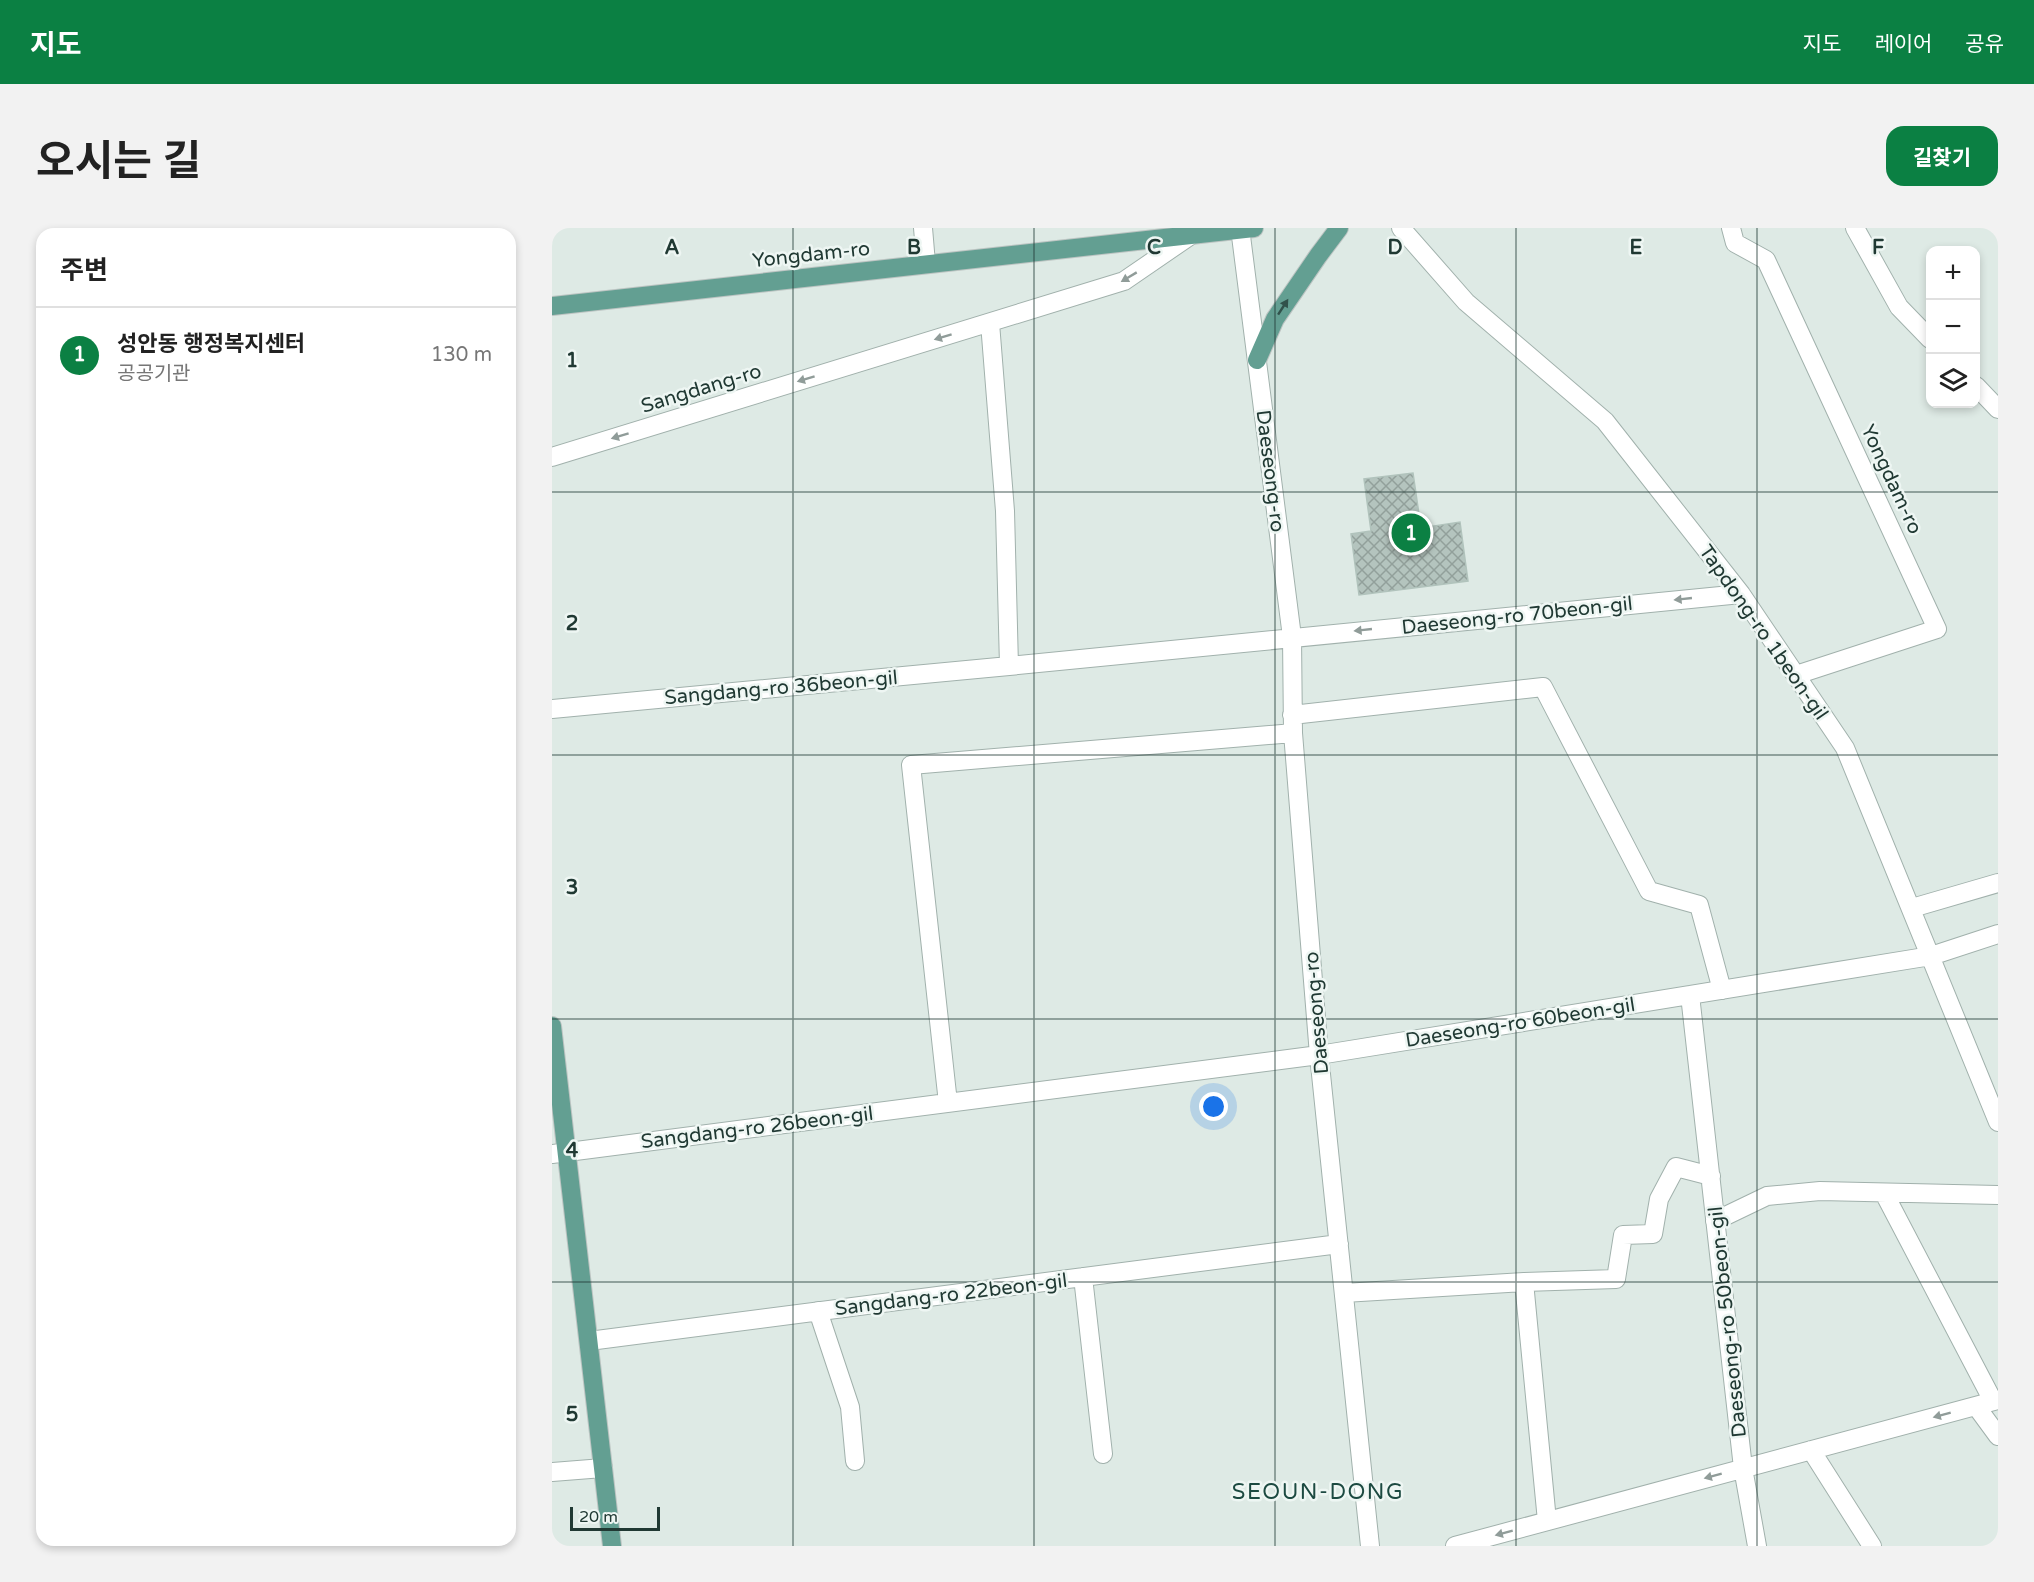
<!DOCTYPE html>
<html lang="ko">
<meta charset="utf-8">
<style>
:root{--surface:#fff;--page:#f2f2f2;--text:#222;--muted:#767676;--line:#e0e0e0;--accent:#0b8043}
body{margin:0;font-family:"Varela Round","Noto Sans KR",sans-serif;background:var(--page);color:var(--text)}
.controls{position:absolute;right:18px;top:18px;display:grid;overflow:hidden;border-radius:12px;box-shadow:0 3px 9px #0003}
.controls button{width:54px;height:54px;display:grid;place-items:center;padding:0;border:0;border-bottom:2px solid var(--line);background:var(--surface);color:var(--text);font:30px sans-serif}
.scale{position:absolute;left:18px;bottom:15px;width:90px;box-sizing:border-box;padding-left:6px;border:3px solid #203933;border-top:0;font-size:16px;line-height:21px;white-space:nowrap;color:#203933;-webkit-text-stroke:4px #eef6f3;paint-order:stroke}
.you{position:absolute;left:662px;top:879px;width:21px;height:21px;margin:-15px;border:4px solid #fff;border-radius:50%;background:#1a73e8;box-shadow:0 0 0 9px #1a73e833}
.badge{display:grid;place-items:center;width:39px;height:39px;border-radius:50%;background:var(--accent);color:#fff;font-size:20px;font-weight:700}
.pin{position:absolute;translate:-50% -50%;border:3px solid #fff;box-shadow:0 2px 6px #0006}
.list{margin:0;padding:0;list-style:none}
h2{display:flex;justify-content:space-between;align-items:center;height:78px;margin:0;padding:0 24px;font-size:26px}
h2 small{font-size:20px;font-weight:400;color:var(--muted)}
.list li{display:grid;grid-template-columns:39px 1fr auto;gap:18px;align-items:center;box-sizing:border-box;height:96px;padding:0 24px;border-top:2px solid var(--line)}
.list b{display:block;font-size:22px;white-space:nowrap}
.list p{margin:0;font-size:20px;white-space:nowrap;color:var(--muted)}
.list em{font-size:20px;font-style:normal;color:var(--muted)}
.icon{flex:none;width:33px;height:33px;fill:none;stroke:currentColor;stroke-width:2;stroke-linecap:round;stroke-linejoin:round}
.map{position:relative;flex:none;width:1446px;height:1318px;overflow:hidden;border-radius:18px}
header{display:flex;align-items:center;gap:36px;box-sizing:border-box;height:84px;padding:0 30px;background:var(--accent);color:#fff}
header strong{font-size:28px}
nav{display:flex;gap:33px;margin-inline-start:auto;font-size:21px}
.intro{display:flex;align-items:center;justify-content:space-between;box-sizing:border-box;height:144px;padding:0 36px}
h1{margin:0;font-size:42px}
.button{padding:15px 27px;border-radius:18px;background:var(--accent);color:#fff;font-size:21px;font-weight:700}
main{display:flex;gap:36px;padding:0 36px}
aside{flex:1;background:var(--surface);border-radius:18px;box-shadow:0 3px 9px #0003}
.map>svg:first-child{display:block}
</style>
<header>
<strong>지도</strong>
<nav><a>지도</a><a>레이어</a><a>공유</a></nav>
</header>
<div class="intro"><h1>오시는 길</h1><a class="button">길찾기</a></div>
<main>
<aside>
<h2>주변<small></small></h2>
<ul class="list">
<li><span class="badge">1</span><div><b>성안동 행정복지센터</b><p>공공기관</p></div><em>130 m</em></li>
</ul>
</aside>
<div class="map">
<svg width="1446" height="1318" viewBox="0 0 1446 1318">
<defs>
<pattern id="building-cross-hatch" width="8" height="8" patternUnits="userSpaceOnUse" patternTransform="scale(1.5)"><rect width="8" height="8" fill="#b4c4be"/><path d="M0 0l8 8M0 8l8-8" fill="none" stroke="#92a09b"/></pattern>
</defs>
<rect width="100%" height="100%" fill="#deeae5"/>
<!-- building -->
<path fill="url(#building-cross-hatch)" stroke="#b1c3bc" stroke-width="1.5" d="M861,245L869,300L908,294L916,353L807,367L799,306L819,303L812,251Z"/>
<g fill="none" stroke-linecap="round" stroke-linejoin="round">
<defs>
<path id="minor" d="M371,0L374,35
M688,0L740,409L741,505L767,827L818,1318
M849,0L914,74L1053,193L1189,366L1293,520L1446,894
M1179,0L1183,15L1214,32L1385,401L1244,447
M1303,0L1347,79L1378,111
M438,95L453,283L457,438
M1424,158L1446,181
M0,229L572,53L642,5
M0,481L457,438L1189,366
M740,487L991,459L1097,663L1147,677L1170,762
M1360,680L1446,655
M1138,767L1191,1240L1205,1318
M396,875L359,537L741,505
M0,926L767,827L1379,728L1446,706
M1332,965L1441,1173
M1163,993L1215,968L1268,963L1446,967
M531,1049L551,1226
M972,1054L1064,1051L1071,1007L1101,1006L1107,971L1124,939L1159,948
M792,1065L972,1054L995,1293
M266,1083L298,1179L303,1233
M37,1113L787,1016
M1424,1178L1446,1208
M1259,1222L1320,1318
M0,1244L51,1240
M903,1318L1446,1172"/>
<path id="major" d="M0,78L702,0
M705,132L723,91L766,28L787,0
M0,798L60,1318"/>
</defs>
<!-- minor casing -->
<use href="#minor" stroke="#a1b1ac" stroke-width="20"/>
<!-- major casing -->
<use href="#major" stroke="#bcc4c2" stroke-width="20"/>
<!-- minor -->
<use href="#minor" stroke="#fff" stroke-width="18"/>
<!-- major -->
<use href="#major" stroke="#639f92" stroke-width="18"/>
</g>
<!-- one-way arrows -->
<defs><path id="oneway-solid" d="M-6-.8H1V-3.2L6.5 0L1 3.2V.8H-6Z" transform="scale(1.5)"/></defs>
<g fill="#909c99">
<use href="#oneway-solid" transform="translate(577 49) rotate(149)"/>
<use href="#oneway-solid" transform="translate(391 109) rotate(163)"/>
<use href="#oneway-solid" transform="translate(254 151) rotate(163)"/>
<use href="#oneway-solid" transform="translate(68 208) rotate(163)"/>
<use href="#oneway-solid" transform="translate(1131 371) rotate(174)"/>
<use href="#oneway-solid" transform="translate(811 402) rotate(174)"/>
<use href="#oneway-solid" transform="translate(1390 1187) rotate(165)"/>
<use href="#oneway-solid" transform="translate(1161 1248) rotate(165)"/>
<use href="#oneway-solid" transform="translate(952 1305) rotate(165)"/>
</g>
<use fill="#31524b" href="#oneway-solid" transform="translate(731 79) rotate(-57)"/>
<!-- grid -->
<path fill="none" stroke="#203933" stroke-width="1.5" stroke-opacity="0.55" d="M241,0V1318M482,0V1318M723,0V1318M964,0V1318M1205,0V1318M0,264H1446M0,527H1446M0,791H1446M0,1054H1446"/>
<g text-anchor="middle" stroke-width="5" stroke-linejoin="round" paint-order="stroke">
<!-- street labels -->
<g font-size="20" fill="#203933" stroke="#eef6f3">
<text transform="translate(259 26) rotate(-6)" y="7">Yongdam-ro</text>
<text transform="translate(149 160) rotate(-17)" y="7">Sangdang-ro</text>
<text transform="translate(719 243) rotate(83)" y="7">Daeseong-ro</text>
<text transform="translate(1340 251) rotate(65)" y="7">Yongdam-ro</text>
<text transform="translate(965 387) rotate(-6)" y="7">Daeseong-ro 70beon-gil</text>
<text transform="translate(1212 404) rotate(55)" y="7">Tapdong-ro 1beon-gil</text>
<text transform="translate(229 459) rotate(-5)" y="7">Sangdang-ro 36beon-gil</text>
<text transform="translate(764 785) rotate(-95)" y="7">Daeseong-ro</text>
<text transform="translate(968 794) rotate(-9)" y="7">Daeseong-ro 60beon-gil</text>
<text transform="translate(205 899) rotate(-7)" y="7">Sangdang-ro 26beon-gil</text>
<text transform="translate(399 1066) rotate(-7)" y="7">Sangdang-ro 22beon-gil</text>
<text transform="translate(1175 1094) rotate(-96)" y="7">Daeseong-ro 50beon-gil</text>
</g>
<!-- quarter labels -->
<g font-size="22" letter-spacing="1.5" fill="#1c4a41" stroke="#eef6f3">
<text x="766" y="1271">SEOUN-DONG</text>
</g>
</g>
<g font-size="20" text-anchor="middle" font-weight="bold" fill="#203933" stroke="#eef6f3" stroke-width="5" stroke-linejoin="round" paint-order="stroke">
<text x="120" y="26">A</text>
<text x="362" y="26">B</text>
<text x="602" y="26">C</text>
<text x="843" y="26">D</text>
<text x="1084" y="26">E</text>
<text x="1326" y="26">F</text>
<text x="20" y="139">1</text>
<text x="20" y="402">2</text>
<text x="20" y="666">3</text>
<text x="20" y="929">4</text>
<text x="20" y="1193">5</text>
</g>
</svg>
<div class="controls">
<button>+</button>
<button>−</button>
<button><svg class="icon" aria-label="layers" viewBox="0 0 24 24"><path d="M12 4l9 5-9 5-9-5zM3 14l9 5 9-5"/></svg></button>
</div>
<div class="scale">20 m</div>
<div class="you"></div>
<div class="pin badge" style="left:859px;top:305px">1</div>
</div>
</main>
